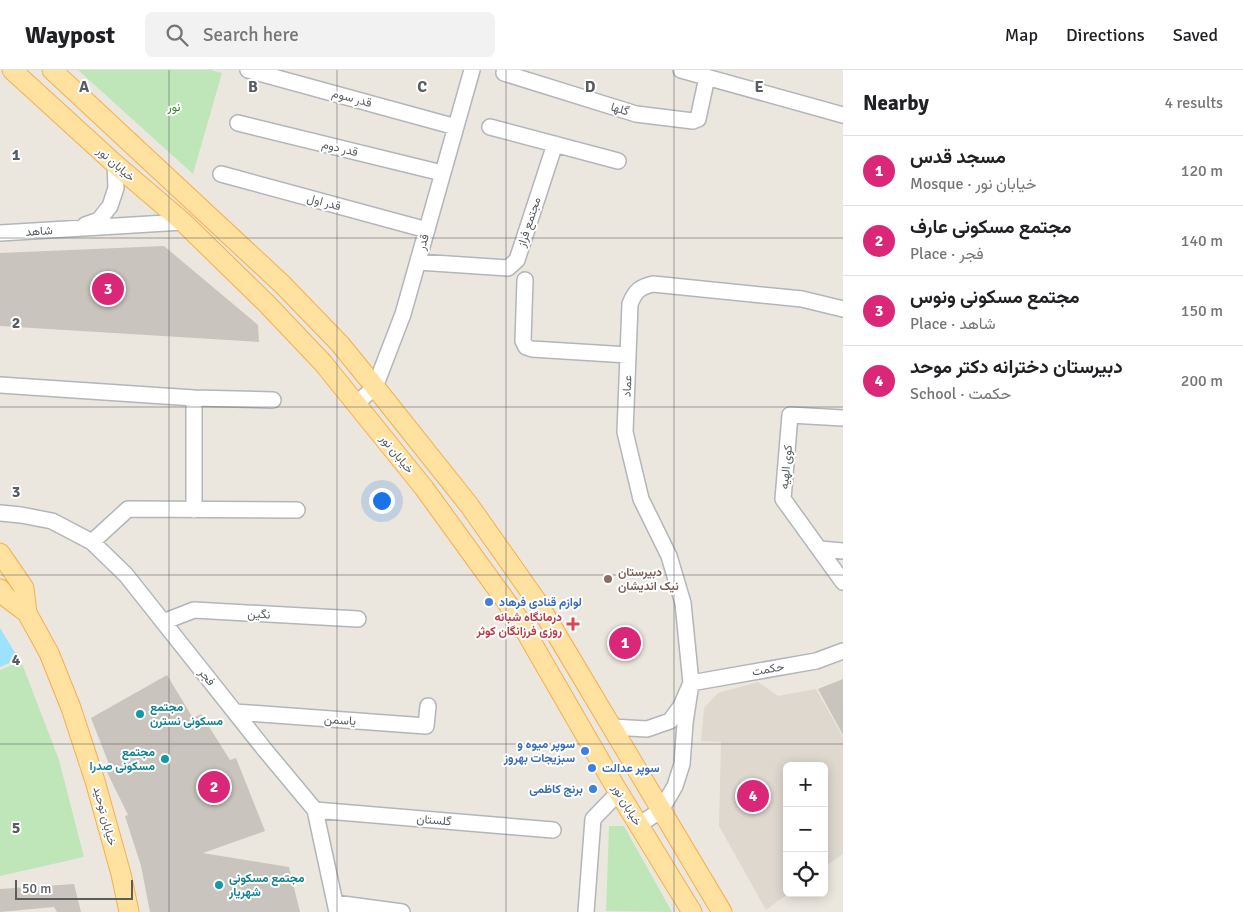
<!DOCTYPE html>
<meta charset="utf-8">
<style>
:root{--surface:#fff;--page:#f2f2f2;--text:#202124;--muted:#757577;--line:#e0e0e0;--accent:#db2777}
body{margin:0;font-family:Signika,Vazirmatn,sans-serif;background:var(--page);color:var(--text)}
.controls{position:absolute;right:15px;bottom:15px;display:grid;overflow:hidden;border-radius:8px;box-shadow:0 2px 12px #0003}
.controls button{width:45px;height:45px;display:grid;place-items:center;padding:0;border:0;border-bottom:1px solid var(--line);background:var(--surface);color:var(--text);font:25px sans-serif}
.scale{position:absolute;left:15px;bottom:12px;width:118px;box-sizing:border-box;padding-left:5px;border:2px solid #575d60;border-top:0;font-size:14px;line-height:18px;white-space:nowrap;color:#575d60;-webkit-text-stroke:4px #fff;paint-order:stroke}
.you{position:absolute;left:381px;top:430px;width:18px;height:18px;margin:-12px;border:4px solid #fff;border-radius:50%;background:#1a73e8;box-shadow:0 0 0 8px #1a73e833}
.badge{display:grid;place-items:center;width:32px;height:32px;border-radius:50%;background:var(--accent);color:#fff;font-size:16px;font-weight:700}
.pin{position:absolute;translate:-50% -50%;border:2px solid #fff;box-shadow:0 1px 5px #0006}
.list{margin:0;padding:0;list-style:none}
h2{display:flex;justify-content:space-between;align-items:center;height:65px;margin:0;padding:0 20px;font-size:21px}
h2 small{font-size:16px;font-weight:400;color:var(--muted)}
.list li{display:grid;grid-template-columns:32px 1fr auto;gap:15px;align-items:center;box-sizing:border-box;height:70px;padding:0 20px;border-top:1px solid var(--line)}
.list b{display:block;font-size:19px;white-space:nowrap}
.list p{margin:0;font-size:16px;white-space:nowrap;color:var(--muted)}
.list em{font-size:16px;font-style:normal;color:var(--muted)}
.icon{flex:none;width:28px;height:28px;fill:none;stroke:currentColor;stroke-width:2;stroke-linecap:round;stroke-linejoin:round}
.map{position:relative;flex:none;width:843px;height:842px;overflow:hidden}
header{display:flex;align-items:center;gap:30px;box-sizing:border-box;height:70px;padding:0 25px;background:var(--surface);border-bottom:1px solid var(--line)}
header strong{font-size:24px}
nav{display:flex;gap:28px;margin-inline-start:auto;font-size:18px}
.search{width:350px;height:45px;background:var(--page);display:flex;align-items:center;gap:12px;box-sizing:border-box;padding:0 18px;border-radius:8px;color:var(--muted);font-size:19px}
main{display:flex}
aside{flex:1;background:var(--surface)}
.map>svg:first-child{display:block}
</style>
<header>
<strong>Waypost</strong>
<div class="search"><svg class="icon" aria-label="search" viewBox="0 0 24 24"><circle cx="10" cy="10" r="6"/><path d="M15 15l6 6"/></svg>Search here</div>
<nav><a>Map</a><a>Directions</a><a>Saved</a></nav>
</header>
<main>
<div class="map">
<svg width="843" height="842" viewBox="0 0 843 842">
<rect width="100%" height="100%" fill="#ece7de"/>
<!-- education -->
<path fill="#ded8cf" d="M758,612L778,626L816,619L843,667V784L824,797V696H787V823H789L766,840L719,756L721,672L701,671L704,638L718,623Z"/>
<!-- green -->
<path fill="#bfe6b8" d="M78,0H211L222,3L193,104Z
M21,591L59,690L84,787L0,806V600Z
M609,756H624L672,842L606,841Z"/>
<!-- water -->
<path fill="#9be2ff" d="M0,558L19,589L0,597Z"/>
<!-- building -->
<path fill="#c9c4bd" d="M164,176L258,255L259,272L0,256V183Z
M167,605L193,648L201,644L230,690L236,688L265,761L203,783L289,797L300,842H150L141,796L125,746L128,745L104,696L109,694L91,648Z
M843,609V665L818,619Z
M74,814L81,842H57L54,837L0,842V819Z"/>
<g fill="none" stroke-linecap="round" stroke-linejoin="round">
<defs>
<path id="minor" d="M248,0L456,57
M681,0L843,45
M504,3L636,44L693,51L698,49L707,7
M238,53L442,103
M490,57L618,91
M221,104L427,160
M85,155L99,150L110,136L116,118L115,94
M0,163L183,152
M418,192L508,198L517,190L555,74
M525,210L523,271L526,277L532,279L628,285
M843,239L802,229L653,214C640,217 635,221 630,234L625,362L641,429L669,486L683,533L691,613L816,591L843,581
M0,315L194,328L273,330
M194,328V440
M356,334L375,317L403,244L472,0
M843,348L790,345L783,429L843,512
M0,443L21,445L52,451L92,472L126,505L265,680L315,740L337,842
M92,472L128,439L297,440
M820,479L843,481
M163,552L194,540L358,549
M235,642L426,656L428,636
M612,657L647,659L670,651L681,636L691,613L685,653L682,694L675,716L661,740L639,755
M315,740L553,760
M335,833L402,842
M586,842L593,749L619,722"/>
<path id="major" d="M12,0L115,94L183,152L267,234L323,293L424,418L516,545L613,713L692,842
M52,0L283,215L340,274L375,317L469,435L536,530L722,842
M0,483L24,518L27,543L49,583L71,638L95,711L121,804L129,842
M0,519L6,527L27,543"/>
</defs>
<!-- minor casing -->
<use href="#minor" stroke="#b1b6ba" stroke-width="18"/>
<!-- major casing -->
<use href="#major" stroke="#f8ae4b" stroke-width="21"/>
<!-- minor -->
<use href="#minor" stroke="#fff" stroke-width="15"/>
<!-- major -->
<use href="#major" stroke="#ffe1a0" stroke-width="19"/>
</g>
<!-- grid -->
<path fill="none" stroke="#575d60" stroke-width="1" stroke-opacity="0.55" d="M169,0V842M337,0V842M506,0V842M674,0V842M0,168H843M0,337H843M0,505H843M0,674H843"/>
<!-- markers -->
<circle fill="#8d6e63" stroke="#fff" stroke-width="2" cx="608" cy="509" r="5"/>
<g fill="#3f7fe0" stroke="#fff" stroke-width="2">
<circle cx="489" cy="532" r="5"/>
<circle cx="585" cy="681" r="5"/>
<circle cx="592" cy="698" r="5"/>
<circle cx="593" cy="719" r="5"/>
</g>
<path fill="#e0444e" stroke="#fff" stroke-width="2" d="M570.5 546.5h5v5h5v5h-5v5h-5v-5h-5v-5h5z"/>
<g fill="#0f9aa8" stroke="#fff" stroke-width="2">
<circle cx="140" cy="644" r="5"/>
<circle cx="165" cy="689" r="5"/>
<circle cx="219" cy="815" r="5"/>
</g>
<g text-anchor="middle" stroke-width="4" stroke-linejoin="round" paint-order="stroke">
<!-- street labels -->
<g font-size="12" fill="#575d60" stroke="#fff">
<text transform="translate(352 28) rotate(15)" y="4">قدر سوم</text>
<text transform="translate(620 39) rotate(17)" y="4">گلها</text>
<text transform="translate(340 78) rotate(14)" y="4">قدر دوم</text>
<text transform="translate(116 94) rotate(41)" y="4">خیابان نور</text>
<text transform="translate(324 132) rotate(15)" y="4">قدر اول</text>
<text transform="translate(529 152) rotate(-72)" y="4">مجتمع فراز</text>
<text transform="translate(39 161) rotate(-4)" y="4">شاهد</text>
<text transform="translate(423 172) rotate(-74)" y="4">قدر</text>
<text transform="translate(627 316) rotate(-88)" y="4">عماد</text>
<text transform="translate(397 384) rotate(51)" y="4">خیابان نور</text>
<text transform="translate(786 397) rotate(-85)" y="4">کوی الهیه</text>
<text transform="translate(259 544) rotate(3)" y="4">نگین</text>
<text transform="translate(768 599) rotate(-10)" y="4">حکمت</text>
<text transform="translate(207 607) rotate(51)" y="4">فجر</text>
<text transform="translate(340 650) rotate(4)" y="4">یاسمن</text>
<text transform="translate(627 735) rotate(59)" y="4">خیابان نور</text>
<text transform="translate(105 746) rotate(75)" y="4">خیابان توحید</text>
<text transform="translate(434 750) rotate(5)" y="4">گلستان</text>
</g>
<!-- park labels -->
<g font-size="12" fill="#37812e" stroke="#fff">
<text x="174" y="41">نور</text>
</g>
<!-- education labels -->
<g font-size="12" font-weight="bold" fill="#785e54" stroke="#fff" text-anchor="start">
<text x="618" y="506">دبیرستان<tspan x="618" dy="14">نیک اندیشان</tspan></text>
</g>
<!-- shop labels -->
<g font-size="12" font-weight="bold" fill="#366cbe" stroke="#fff" text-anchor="start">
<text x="499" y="536">لوازم قنادی فرهاد</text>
<text x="575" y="678" text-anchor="end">سوپر میوه و<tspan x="575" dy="14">سبزیجات بهروز</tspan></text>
<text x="602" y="702">سوپر عدالت</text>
<text x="583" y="723" text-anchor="end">برنج کاظمی</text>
</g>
<!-- health labels -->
<g font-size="12" font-weight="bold" fill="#be3a42" stroke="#fff" text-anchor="end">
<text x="562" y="551">درمانگاه شبانه<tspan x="562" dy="14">روزی فرزانگان کوثر</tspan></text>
</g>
<!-- culture labels -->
<g font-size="12" font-weight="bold" fill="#0d838f" stroke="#fff" text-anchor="start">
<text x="150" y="641">مجتمع<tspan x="150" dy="14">مسکونی نسترن</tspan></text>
<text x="155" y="686" text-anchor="end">مجتمع<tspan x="155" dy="14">مسکونی صدرا</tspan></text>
<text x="229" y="812">مجتمع مسکونی<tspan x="229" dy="14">شهریار</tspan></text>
</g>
</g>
<g font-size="16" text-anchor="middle" font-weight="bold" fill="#575d60" stroke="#fff" stroke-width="4" stroke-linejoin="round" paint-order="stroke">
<text x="84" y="22">A</text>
<text x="253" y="22">B</text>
<text x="422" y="22">C</text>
<text x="590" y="22">D</text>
<text x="759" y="22">E</text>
<text x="16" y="90">1</text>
<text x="16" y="258">2</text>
<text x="16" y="427">3</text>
<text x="16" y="595">4</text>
<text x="16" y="763">5</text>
</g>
</svg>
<div class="controls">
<button>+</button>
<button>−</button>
<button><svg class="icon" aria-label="locate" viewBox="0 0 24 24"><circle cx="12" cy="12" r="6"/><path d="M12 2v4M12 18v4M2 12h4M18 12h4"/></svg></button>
</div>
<div class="scale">50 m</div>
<div class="you"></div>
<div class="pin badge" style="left:625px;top:573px">1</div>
<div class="pin badge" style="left:214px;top:717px">2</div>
<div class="pin badge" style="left:108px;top:219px">3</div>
<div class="pin badge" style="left:753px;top:726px">4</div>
</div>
<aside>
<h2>Nearby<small>4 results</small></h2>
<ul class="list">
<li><span class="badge">1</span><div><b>مسجد قدس</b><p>Mosque · خیابان نور</p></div><em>120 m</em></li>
<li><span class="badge">2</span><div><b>مجتمع مسکونی عارف</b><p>Place · فجر</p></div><em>140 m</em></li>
<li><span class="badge">3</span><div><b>مجتمع مسکونی ونوس</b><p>Place · شاهد</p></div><em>150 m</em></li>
<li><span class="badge">4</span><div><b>دبیرستان دخترانه دکتر موحد</b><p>School · حکمت</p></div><em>200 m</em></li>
</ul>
</aside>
</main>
